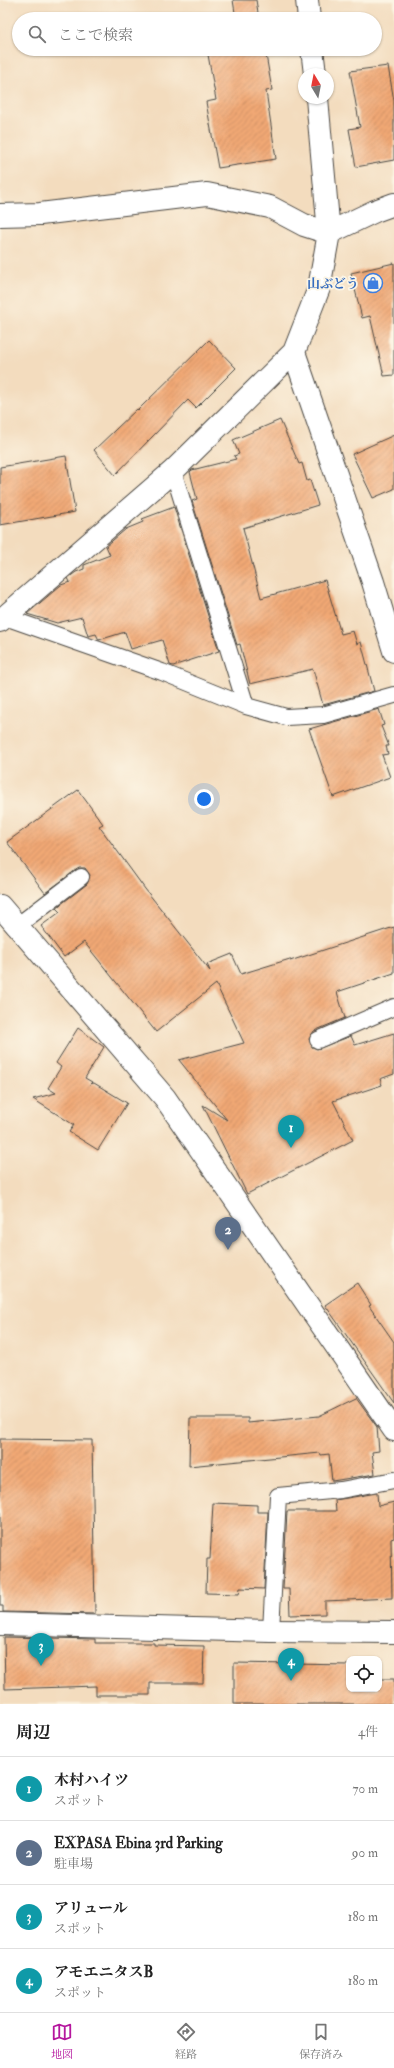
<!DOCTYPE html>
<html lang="ja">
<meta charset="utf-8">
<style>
:root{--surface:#fff;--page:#f6f6f6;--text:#222;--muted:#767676;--line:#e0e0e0;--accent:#b5179e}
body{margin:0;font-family:"IM FELL Double Pica","Noto Serif JP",serif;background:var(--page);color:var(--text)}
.controls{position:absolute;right:12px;bottom:12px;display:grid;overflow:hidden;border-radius:8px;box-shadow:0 1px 3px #0004}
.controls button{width:36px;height:36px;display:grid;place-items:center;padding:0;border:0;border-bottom:1px solid var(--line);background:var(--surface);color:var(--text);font:20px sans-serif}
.compass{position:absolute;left:298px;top:68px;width:36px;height:36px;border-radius:50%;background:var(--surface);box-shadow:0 1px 3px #0004;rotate:350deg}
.you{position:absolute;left:204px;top:799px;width:14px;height:14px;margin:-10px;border:3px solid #fff;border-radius:50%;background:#1a73e8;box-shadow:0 0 0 6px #1a73e833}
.badge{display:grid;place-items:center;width:26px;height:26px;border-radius:50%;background:var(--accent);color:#fff;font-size:13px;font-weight:700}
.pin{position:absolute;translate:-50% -33px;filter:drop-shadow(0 1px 2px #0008)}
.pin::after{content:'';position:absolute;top:21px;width:14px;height:12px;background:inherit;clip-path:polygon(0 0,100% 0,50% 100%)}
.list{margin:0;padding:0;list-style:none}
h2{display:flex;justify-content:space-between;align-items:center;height:52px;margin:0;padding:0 16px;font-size:17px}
h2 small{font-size:13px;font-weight:400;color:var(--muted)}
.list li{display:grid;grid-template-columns:26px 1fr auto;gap:12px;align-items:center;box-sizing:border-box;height:64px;padding:0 16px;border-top:1px solid var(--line)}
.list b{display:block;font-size:15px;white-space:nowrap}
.list p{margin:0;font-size:13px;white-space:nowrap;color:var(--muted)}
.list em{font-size:13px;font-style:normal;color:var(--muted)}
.icon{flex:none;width:22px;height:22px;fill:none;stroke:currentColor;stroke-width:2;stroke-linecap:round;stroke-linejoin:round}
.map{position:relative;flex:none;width:394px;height:1704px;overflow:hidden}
.search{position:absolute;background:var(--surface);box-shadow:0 1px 3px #0004;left:12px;right:12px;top:12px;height:44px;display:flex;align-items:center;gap:10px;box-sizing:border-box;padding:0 14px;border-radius:22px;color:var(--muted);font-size:15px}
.sheet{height:308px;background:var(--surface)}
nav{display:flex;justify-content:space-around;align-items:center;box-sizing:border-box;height:56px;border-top:1px solid var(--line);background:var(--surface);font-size:11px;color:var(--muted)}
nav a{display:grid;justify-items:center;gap:2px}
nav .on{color:var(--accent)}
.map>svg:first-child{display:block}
</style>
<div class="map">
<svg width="394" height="1704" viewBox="0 0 394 1704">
<defs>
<pattern id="building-hatch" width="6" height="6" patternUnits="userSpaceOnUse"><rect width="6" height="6" fill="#f1a874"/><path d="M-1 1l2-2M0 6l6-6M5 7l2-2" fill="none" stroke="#c3895f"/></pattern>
</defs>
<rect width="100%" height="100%" fill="#fcf5e5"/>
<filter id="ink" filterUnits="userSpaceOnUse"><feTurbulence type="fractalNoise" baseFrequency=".025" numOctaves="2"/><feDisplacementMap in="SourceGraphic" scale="8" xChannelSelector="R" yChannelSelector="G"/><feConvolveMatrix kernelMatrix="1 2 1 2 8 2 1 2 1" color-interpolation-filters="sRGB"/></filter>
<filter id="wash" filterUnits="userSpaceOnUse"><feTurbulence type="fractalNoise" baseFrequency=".012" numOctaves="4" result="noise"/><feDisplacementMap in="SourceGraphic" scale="16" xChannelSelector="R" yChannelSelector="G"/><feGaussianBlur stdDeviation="0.9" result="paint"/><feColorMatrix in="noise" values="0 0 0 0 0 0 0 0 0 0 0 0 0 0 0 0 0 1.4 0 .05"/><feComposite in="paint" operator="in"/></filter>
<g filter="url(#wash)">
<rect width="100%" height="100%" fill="#f3dcbe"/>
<g id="blocks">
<!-- building -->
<path fill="url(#building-hatch)" d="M233,0H256L259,19H236Z
M207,49H265L272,90L266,91L276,159L218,168L206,102L216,100Z
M388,66L394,101V160L356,167L349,129L360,127L350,71Z
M394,263V375L384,376L370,316L362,318L351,273Z
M209,340L236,368L196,408L188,400L115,475L94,450L137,409L138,410Z
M280,420L299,464L302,463L307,481L310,480L318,505L243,528L261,598L325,580L341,634L353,631L357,644L361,642L374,691L323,705L313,669L250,684L240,644L237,645L192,501L197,499L190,472L192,470L236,459L234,456L239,454L233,440Z
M394,435V489L373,498L352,454Z
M66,456L75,512L0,525V467Z
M174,507L219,651L173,666L170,665L162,640L131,649L125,632L99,640L96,634L88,636L82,617L57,623L27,614L61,585L70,582L68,578L76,572L84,569V565L110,555L106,546L126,529L143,522L142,519Z
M379,709L384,725L381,726L389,746H386L388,754L382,755L390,777L333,797L309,729Z
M78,790L103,824L99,826L145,889L210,971L207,964L232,954L241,974L290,959V961L394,927V973L337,992L345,1018L314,1031L309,1039L312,1047L317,1049L351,1036L355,1045L394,1033V1074L380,1079L382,1085L333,1101L353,1140L247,1194L203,1105L227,1120L179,1060L244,1043L216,984L156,1032L84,942L64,957L41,926L60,912L56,908L87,884L90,875L85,868H79L45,893L7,842Z
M78,1028L104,1047L85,1078L92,1082L90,1084L94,1083L127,1103L98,1150L69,1132L74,1125L33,1099L56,1093L48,1088L61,1067L56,1063Z
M357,1283L371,1305L369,1306L394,1342V1403L325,1305Z
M356,1398L377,1427L379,1451L372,1452L375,1474L332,1481L329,1454L321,1455L320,1453L189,1466L190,1418H248V1423L319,1416Z
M0,1439L92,1440L95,1614L3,1612V1606H0Z
M377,1493L378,1506L394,1502V1538L391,1539L392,1598L325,1601V1614L290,1615L289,1589H283L287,1511H336L335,1500Z
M213,1503L257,1505V1512H268L264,1589L240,1588L239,1594L206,1593L207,1559H210Z
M4,1637L95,1639V1643H154V1645L204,1646L203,1683H150V1695H96V1686L5,1689Z
M234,1663L349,1665V1689H379V1679H394V1704H234Z"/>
</g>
</g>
<g filter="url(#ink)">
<use href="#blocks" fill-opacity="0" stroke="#494641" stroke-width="1"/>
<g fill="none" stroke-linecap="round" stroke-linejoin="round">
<defs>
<path id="lane" d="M173,471L246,706
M5,617L162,672L246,706L286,717L323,715L394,695
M17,926L81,877
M318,1040L394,1007
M271,1631L278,1496L341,1490L394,1480"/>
<path id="street" d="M307,0L309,19
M312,49L315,74
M0,215L40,214L207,194L270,207L304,225L329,233L375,211L394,204
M294,352L373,582L394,651
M0,621L173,471L294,352L319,288L329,233L317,98
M0,906L165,1098L394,1430
M0,1624L271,1631L394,1632"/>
</defs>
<!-- lane casing -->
<use href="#lane" stroke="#494641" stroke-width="18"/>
<!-- street casing -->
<use href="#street" stroke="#494641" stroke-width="24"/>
<!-- lane -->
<use href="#lane" stroke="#fff" stroke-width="16"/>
<!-- street -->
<use href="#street" stroke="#fff" stroke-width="22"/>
</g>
</g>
<!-- icons -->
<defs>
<symbol id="shop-ring" viewBox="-11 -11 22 22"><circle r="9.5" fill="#fcf5e5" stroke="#3f7fe0" stroke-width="1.5"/><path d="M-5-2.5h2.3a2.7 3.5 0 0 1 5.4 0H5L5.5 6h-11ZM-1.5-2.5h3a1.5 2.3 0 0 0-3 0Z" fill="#3f7fe0"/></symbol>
</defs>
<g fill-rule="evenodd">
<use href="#shop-ring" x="362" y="272" width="22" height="22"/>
</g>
<g text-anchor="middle" stroke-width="3.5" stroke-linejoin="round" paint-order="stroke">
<!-- shop labels -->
<g font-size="13" font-weight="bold" fill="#366cbe" stroke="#fcf5e5" text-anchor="end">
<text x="359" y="288">山ぶどう</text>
</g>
</g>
</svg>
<div class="controls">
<button><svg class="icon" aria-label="locate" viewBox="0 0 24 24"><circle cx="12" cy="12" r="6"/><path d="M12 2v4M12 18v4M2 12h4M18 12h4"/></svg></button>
</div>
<svg class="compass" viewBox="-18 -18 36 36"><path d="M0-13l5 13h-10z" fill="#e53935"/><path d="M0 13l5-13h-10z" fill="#767676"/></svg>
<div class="you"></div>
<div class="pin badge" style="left:291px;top:1148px;background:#0f9aa8">1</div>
<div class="pin badge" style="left:228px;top:1250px;background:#5c6f8a">2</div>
<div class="pin badge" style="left:41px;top:1666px;background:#0f9aa8">3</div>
<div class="pin badge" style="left:291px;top:1681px;background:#0f9aa8">4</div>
<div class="search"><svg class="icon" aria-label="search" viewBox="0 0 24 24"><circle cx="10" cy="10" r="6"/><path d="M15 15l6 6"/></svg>ここで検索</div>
</div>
<section class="sheet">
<h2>周辺<small>4件</small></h2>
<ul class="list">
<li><span class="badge" style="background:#0f9aa8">1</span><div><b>木村ハイツ</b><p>スポット</p></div><em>70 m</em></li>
<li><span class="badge" style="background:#5c6f8a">2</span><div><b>EXPASA Ebina 3rd Parking</b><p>駐車場</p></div><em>90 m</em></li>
<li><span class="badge" style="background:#0f9aa8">3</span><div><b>アリュール</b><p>スポット</p></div><em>180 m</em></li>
<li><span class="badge" style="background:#0f9aa8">4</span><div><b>アモエニタスB</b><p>スポット</p></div><em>180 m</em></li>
</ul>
</section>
<nav>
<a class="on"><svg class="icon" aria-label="map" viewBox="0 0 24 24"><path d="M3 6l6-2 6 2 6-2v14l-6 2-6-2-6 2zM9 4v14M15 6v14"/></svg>地図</a>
<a><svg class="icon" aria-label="directions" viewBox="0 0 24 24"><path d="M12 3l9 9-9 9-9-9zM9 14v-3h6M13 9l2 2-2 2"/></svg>経路</a>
<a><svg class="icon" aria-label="saved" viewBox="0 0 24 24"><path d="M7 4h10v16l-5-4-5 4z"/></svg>保存済み</a>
</nav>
